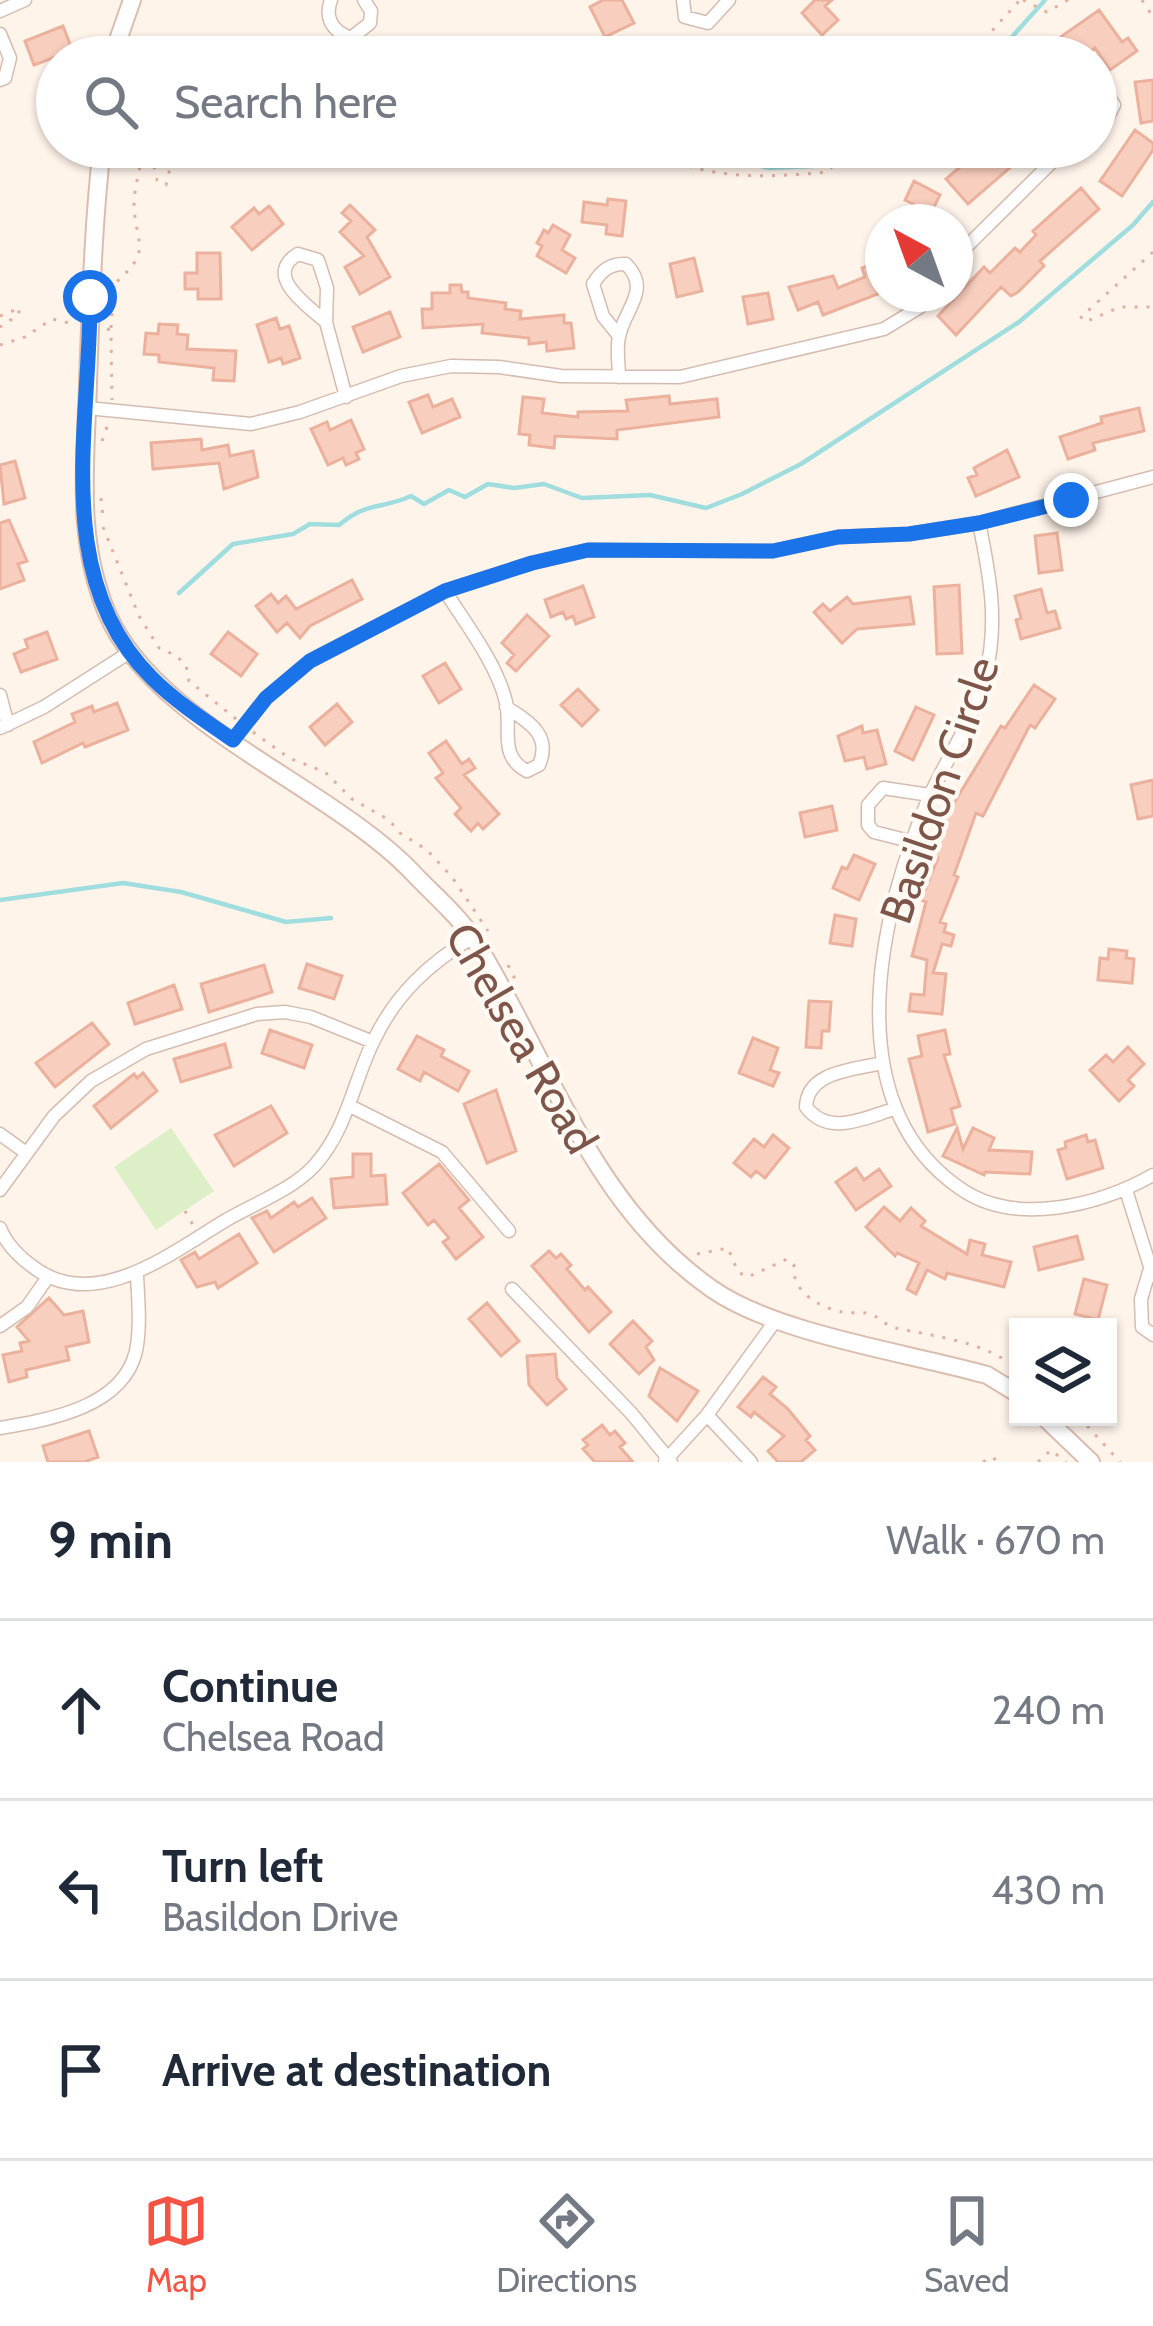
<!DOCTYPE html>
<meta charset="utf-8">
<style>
:root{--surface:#fff;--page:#f2f2f3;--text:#1f2937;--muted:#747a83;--line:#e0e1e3;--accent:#f55343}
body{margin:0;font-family:Cabin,sans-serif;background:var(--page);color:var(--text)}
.controls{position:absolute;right:36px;bottom:36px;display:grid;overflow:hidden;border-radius:0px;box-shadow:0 3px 9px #0004}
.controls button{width:108px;height:108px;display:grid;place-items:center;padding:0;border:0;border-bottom:3px solid var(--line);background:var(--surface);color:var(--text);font:60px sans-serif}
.compass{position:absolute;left:865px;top:204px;width:108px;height:108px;border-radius:50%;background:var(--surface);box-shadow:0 3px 9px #0004;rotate:319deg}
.stop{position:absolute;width:36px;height:36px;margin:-27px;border:9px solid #1a73e8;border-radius:50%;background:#fff}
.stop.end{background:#1a73e8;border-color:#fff;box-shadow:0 3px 12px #0008}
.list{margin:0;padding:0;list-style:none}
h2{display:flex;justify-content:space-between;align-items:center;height:156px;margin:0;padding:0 48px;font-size:51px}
h2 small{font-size:39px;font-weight:400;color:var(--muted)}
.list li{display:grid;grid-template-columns:78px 1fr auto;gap:36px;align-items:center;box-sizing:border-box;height:180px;padding:0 48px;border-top:3px solid var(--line)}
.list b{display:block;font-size:45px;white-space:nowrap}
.list p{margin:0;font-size:39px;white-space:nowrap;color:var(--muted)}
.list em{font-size:39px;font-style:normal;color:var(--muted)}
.icon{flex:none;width:66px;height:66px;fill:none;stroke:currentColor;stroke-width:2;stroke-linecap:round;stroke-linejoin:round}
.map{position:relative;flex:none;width:1153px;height:1462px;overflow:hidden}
.search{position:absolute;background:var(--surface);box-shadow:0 3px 9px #0004;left:36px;right:36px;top:36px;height:132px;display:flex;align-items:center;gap:30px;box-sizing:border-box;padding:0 42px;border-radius:66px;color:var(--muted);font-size:45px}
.sheet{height:696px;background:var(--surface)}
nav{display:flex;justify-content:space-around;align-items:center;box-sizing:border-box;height:168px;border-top:3px solid var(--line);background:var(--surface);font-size:33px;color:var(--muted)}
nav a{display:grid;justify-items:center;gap:6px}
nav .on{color:var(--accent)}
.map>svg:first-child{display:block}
</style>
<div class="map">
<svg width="1153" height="1462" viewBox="0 0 1153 1462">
<rect width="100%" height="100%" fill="#fff4ea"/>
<!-- green -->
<path fill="#dcefc6" d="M171,1128L214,1191L156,1230L114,1167Z"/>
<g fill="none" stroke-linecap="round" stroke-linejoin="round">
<!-- stream -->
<path stroke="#a0dddf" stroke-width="4.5" d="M994,57L1045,0
M681,147L769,168L812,166L845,152L886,147
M179,593L233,544L293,534L310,524L339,525C368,501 380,510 411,496L424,504L449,490L465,497L488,484L514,488L544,484L582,498L650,495L706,508L742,494L801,464L1019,322L1133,225L1153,202
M0,900L123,883L181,892L286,922L331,918"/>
</g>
<!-- building -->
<path fill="#f8cebe" stroke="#ecb19d" stroke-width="3" d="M603,0H622L634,23L605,37L590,7Z
M815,0H832L825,6L838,20L822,35L802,13Z
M1099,10L1122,42L1128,38L1137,51L1110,70L1095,48L1083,57H1047L1042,50Z
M63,26L75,57H55L34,65L25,41Z
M1153,80V121L1141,123L1135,82Z
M1135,130L1153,143V150L1122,196L1100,181Z
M983,147H1007L1019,160L968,204L946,179Z
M914,181L940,195L932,211L938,214L934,222H903L913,204L905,200Z
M1081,188L1099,209L1040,261L1044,266L1018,292L1011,296L1001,287L956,335L938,316L984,267L990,273L1015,248L1020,252L1036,235L1033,231Z
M608,199L626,201L622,236L606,234L607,225L582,222L584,202L607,205Z
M350,205L375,230L367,237L390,277L360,294L345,267L364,256L340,232L351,221L342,213Z
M269,206L283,224L252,250L232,227L254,208L259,214Z
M553,225L570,235L562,250L575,258L566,273L537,256L542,246L537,243L544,230L548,233Z
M197,253H220L221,299H198V289H185V273H197Z
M694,258L702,291L677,297L670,264Z
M872,264L875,272L883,269V292L823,315L818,302L798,310L789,287L833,276L838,288L865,277L862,268Z
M450,285H461L462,292H468V298L506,303L505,309L521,311L520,319L564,315V323H571L574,348L547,351L546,342L529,344V338L482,333L483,324L423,328L422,309H432V293H450Z
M768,293L773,319L748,324L743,297Z
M390,312L400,337L363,352L353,327Z
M276,318L280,329L289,326L300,358L283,364L281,358L269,362L257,325Z
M159,324L178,325L177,334L188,335L187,349L236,351L234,381L213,380L214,368L159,362V355L144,354L146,333L158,334Z
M428,395L433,407L452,399L460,417L422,433L409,402Z
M669,396L670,404L717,399L719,417L617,430V439L555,436L554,448L529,445L530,435L519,434L523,397L544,399L542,413L578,417V412L628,411L626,400Z
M1139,408L1144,431L1093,443L1095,450L1068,459L1060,437L1102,423L1101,417Z
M351,420L364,449L356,453L359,459L346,465L343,458L328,465L311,429L327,422L330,430Z
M201,439L202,450L228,445L230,456L253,451L258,477L224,489L219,463L153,469L151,443Z
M1007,450L1019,477L976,496L968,478L977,475L974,468Z
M15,461L25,498L4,504L0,465Z
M9,520L27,561L18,564L24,580L0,589V523Z
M1057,533L1062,570L1039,573L1035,536Z
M352,580L362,599L310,626L300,638L287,623L277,632L256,606L271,594L278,603L286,596L296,609Z
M959,585L962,653L937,654L934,587Z
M583,586L594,617L576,624L573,616L566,619L563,612L551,617L545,600Z
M1041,589L1047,613L1055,611L1060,628L1021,639L1016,620L1021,618L1015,596Z
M847,597L853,604L910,597L914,624L857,629L842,643L814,612L823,604L830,611Z
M527,615L549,636L516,671L507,663L514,655L502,643Z
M47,632L57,659L21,672L14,654L28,648L25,640Z
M228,632L257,654L241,676L211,654Z
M445,663L461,689L439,703L423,676Z
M1034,685L1055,699L1035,728L1030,725L983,816L976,813L954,875L958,877L940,922L946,924L944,932L954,935L951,946L942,944L933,973L946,974L942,1014L909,1011L911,994L924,995L927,960L912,956L926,902L921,900L938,858L932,856L946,816L1001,726L1005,728Z
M578,689L598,710L582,726L561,705Z
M117,703L128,730L85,747L83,743L42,763L34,742L75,722L72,714L92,706L94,712Z
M337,704L352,722L325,745L310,727Z
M916,707L934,715L913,760L895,751Z
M862,726L863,733L877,730L886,764L867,769L864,757L845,761L838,736Z
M446,741L462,764L469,759L475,768L464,775L499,814L483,829L478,823L471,831L455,814L461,808L436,778L443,773L429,753Z
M1153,780V816L1138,819L1131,785Z
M832,806L837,830L805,837L800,813Z
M854,855L875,864L859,900L833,888L842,867L847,869Z
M835,915L856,919L852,946L830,943Z
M1109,949L1127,951L1126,958L1134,959L1132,983L1098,980L1100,958L1108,959Z
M307,964L342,976L334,999L299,988Z
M264,965L272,992L209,1012L201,984Z
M174,985L182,1009L135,1024L128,1003Z
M809,1001L831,1002L829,1031H822L821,1048L806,1047Z
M92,1023L109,1044L55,1087L36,1063Z
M270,1030L312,1045L304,1068L262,1053Z
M945,1030L950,1054L944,1055L960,1106L951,1109L955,1124L928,1132L909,1059L922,1056L918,1036Z
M417,1036L444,1050L441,1056L469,1071L458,1091L424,1072L420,1081L398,1069Z
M753,1038L778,1048L770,1070L779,1073L773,1086L739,1073Z
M225,1044L231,1067L181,1082L174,1059Z
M1128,1047L1144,1064L1128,1080L1134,1086L1119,1101L1090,1070L1106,1055L1113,1062Z
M143,1073L157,1091L111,1128L94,1106L134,1074L137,1078Z
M496,1090L516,1151L487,1163L464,1104Z
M271,1106L287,1133L234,1166L215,1135Z
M957,1128L963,1149L973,1128L994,1138L989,1150L1032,1152L1030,1174L985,1172L984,1175L943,1156Z
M773,1135L789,1148L765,1178L756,1171L751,1177L734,1163L754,1139L764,1147Z
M1086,1135L1088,1142L1095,1140L1103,1168L1067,1179L1058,1150L1066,1148L1065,1142Z
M353,1154H371V1176L385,1175L387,1204L334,1208L331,1179L353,1177Z
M439,1164L469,1200L459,1208L483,1237L456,1259L443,1242L449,1238L434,1220L428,1225L403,1193Z
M856,1168L864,1180L879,1169L891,1186L856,1210L836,1182Z
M312,1198L326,1218L274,1252L252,1218L267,1211L271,1218L294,1202L298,1207Z
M884,1207L900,1221L911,1208L925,1221L921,1226L967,1254L970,1240L985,1244L982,1255L1011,1262L1004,1287L947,1273L945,1279L927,1270L916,1294L907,1289L919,1263L897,1253L895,1256L866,1227Z
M239,1234L257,1263L218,1288L215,1282L197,1287L181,1260L195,1252L199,1259Z
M1077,1236L1083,1259L1039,1270L1034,1247Z
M549,1251L556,1258L561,1254L571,1265L567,1269L585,1290L588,1287L611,1312L589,1332L532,1266Z
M1084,1279L1107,1285L1098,1320L1075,1314Z
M49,1298L64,1315L83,1311L89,1342L66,1347L69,1360L26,1370L27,1377L9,1382L3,1355L22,1351L20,1343L29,1341L17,1327Z
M487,1303L519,1341L501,1356L469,1319Z
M633,1321L652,1341L646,1347L654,1360L639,1374L610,1344Z
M555,1354L557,1378L566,1389L547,1405L529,1385L527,1356Z
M660,1368L698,1391L677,1421L649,1396Z
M763,1377L776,1387L770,1394L788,1409L810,1436L806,1440L815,1450L801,1462H778L768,1451L784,1436L754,1412L751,1417L738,1407Z
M602,1425L610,1435L615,1431L625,1443L620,1447L633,1462H595L583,1449L588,1445L583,1440Z
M89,1431L98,1457L84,1462H48L43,1446Z"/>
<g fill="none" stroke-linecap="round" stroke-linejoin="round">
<defs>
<path id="street" d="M331,0C324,18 333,32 351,38L370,23L371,11L364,0
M683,0L685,17L708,23L729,0
M0,11L25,0
M0,34L10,58L5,78L0,80
M1096,88L1104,89L1114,105L1096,140
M955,258L1055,159L1070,148L1082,147
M326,322C306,305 263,275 298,254L318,260L327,288L326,322L346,397
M619,377C619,364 616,349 619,337C624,309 652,290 626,264C610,263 601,271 593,284L603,316L619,336
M87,408L251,424L300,412L401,376L451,366L499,367L561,376L680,377L884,329L920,307L929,294
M979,523C990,576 999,624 985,677C974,718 949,755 931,793C879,911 835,1104 961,1189C1016,1227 1100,1205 1153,1175
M445,591C466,624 497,664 506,702C512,729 498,756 527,771L539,765C552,735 529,722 506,707
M0,695L8,725
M0,728L44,707L130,652
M233,740L266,698L310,661L445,591L532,563L588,550L773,551L838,537L909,534L979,523L1153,477
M913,842L874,832L868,825V805L883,788L930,795
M882,1063C854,1070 807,1071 806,1107C829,1137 864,1118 894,1109
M350,1106L442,1152L509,1231
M0,1134L25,1152
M0,1190L54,1116L91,1081L146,1049L257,1014L285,1012L311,1017L373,1042
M1126,1190L1153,1276
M0,1228C7,1246 20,1258 36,1269C98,1313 175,1250 228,1219C256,1203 293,1189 314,1166C347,1130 353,1083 373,1042C395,995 429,963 473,937
M1149,1272L1141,1299L1142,1327L1153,1335
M512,1289L632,1414L671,1462
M0,1326L27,1307L48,1277
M707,1415L751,1462
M0,1428C47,1420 123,1408 136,1351C141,1326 138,1299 137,1274
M665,1461L707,1415L776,1320"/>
<path id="secondary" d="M112,57L132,0
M102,147C93,225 91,303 88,382C86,462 75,537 107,613C154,724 331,786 414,874C434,895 460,917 475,941C549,1061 591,1205 712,1289C776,1334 909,1353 987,1375L1018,1394
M1044,1417L1091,1462"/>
</defs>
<!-- street casing -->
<use href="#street" stroke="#d6bcb0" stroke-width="15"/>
<!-- secondary casing -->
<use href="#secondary" stroke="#dbbdaf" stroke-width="20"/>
<!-- path -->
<path stroke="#deb0a0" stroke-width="3" stroke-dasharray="3 9" stroke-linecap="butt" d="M1023,0L1047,12L1068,0
M1142,0L1153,17
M165,57L174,44L173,57
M968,57L1020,0
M645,147C701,181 765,178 827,172L845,152L856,147
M1153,252L1081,317L1085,322L1120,307H1153
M0,316L20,308L18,315L0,327
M111,328L114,284C152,251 137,248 134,207C134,191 138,175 142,159L146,153L152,156L157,180L166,185L175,147
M107,329L111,330L112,400
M0,345L25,337L52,319L74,324
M102,441L109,421
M101,498L103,518
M103,527L139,616L159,648L175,655L186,665L189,681L236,719
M253,732L289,758L325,772L352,799L389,820L400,833L427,850L452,877L488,931
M508,965L517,983
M185,1211L193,1225
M697,1254L728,1248L738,1272L748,1277L787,1259L794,1265C791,1292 819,1307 842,1312C851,1314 862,1311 871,1314C880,1318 885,1325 895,1328C934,1336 988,1342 1018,1370
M1079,1417L1120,1462
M983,1462L992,1457L999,1462
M1038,1462L1051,1450L1066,1462"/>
<!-- street -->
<use href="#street" stroke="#fff" stroke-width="12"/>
<!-- secondary -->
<use href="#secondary" stroke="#fff" stroke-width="16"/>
</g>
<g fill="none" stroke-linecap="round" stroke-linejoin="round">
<!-- route -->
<path stroke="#1a73e8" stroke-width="15" d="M90,297C91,424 50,578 152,678C176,702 205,721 233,740L266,698L310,661L445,591L532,563L588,550L773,551L838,537L909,534L979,523L1071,500"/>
</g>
<g text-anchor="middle" stroke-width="9" stroke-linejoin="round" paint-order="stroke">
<!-- street labels -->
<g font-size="45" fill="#7e5549" stroke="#fff9f3">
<text transform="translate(939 790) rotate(-71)" y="16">Basildon Circle</text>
<text transform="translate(522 1038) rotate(60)" y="16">Chelsea Road</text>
</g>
</g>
</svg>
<div class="controls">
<button><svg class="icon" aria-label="layers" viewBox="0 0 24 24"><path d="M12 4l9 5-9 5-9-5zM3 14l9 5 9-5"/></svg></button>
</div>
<svg class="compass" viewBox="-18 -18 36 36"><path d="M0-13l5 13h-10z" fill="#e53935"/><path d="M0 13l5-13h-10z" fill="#747a83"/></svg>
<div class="stop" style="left:90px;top:297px"></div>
<div class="stop end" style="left:1071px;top:500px"></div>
<div class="search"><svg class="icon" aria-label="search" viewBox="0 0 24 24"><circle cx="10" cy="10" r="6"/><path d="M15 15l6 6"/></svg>Search here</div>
</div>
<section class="sheet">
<h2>9 min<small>Walk · 670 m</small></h2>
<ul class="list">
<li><svg class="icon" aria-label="ahead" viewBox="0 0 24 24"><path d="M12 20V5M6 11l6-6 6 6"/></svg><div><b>Continue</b><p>Chelsea Road</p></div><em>240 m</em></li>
<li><svg class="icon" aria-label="left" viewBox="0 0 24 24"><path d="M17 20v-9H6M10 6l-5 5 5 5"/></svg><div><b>Turn left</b><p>Basildon Drive</p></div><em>430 m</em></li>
<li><svg class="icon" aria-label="arrive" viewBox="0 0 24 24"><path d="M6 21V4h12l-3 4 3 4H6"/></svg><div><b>Arrive at destination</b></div></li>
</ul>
</section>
<nav>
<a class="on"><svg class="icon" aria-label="map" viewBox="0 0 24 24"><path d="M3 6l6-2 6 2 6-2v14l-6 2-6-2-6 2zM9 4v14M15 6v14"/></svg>Map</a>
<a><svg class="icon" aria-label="directions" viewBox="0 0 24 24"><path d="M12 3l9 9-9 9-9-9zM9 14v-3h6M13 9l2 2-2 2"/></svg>Directions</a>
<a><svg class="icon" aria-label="saved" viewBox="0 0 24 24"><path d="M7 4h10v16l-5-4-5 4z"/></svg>Saved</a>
</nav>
